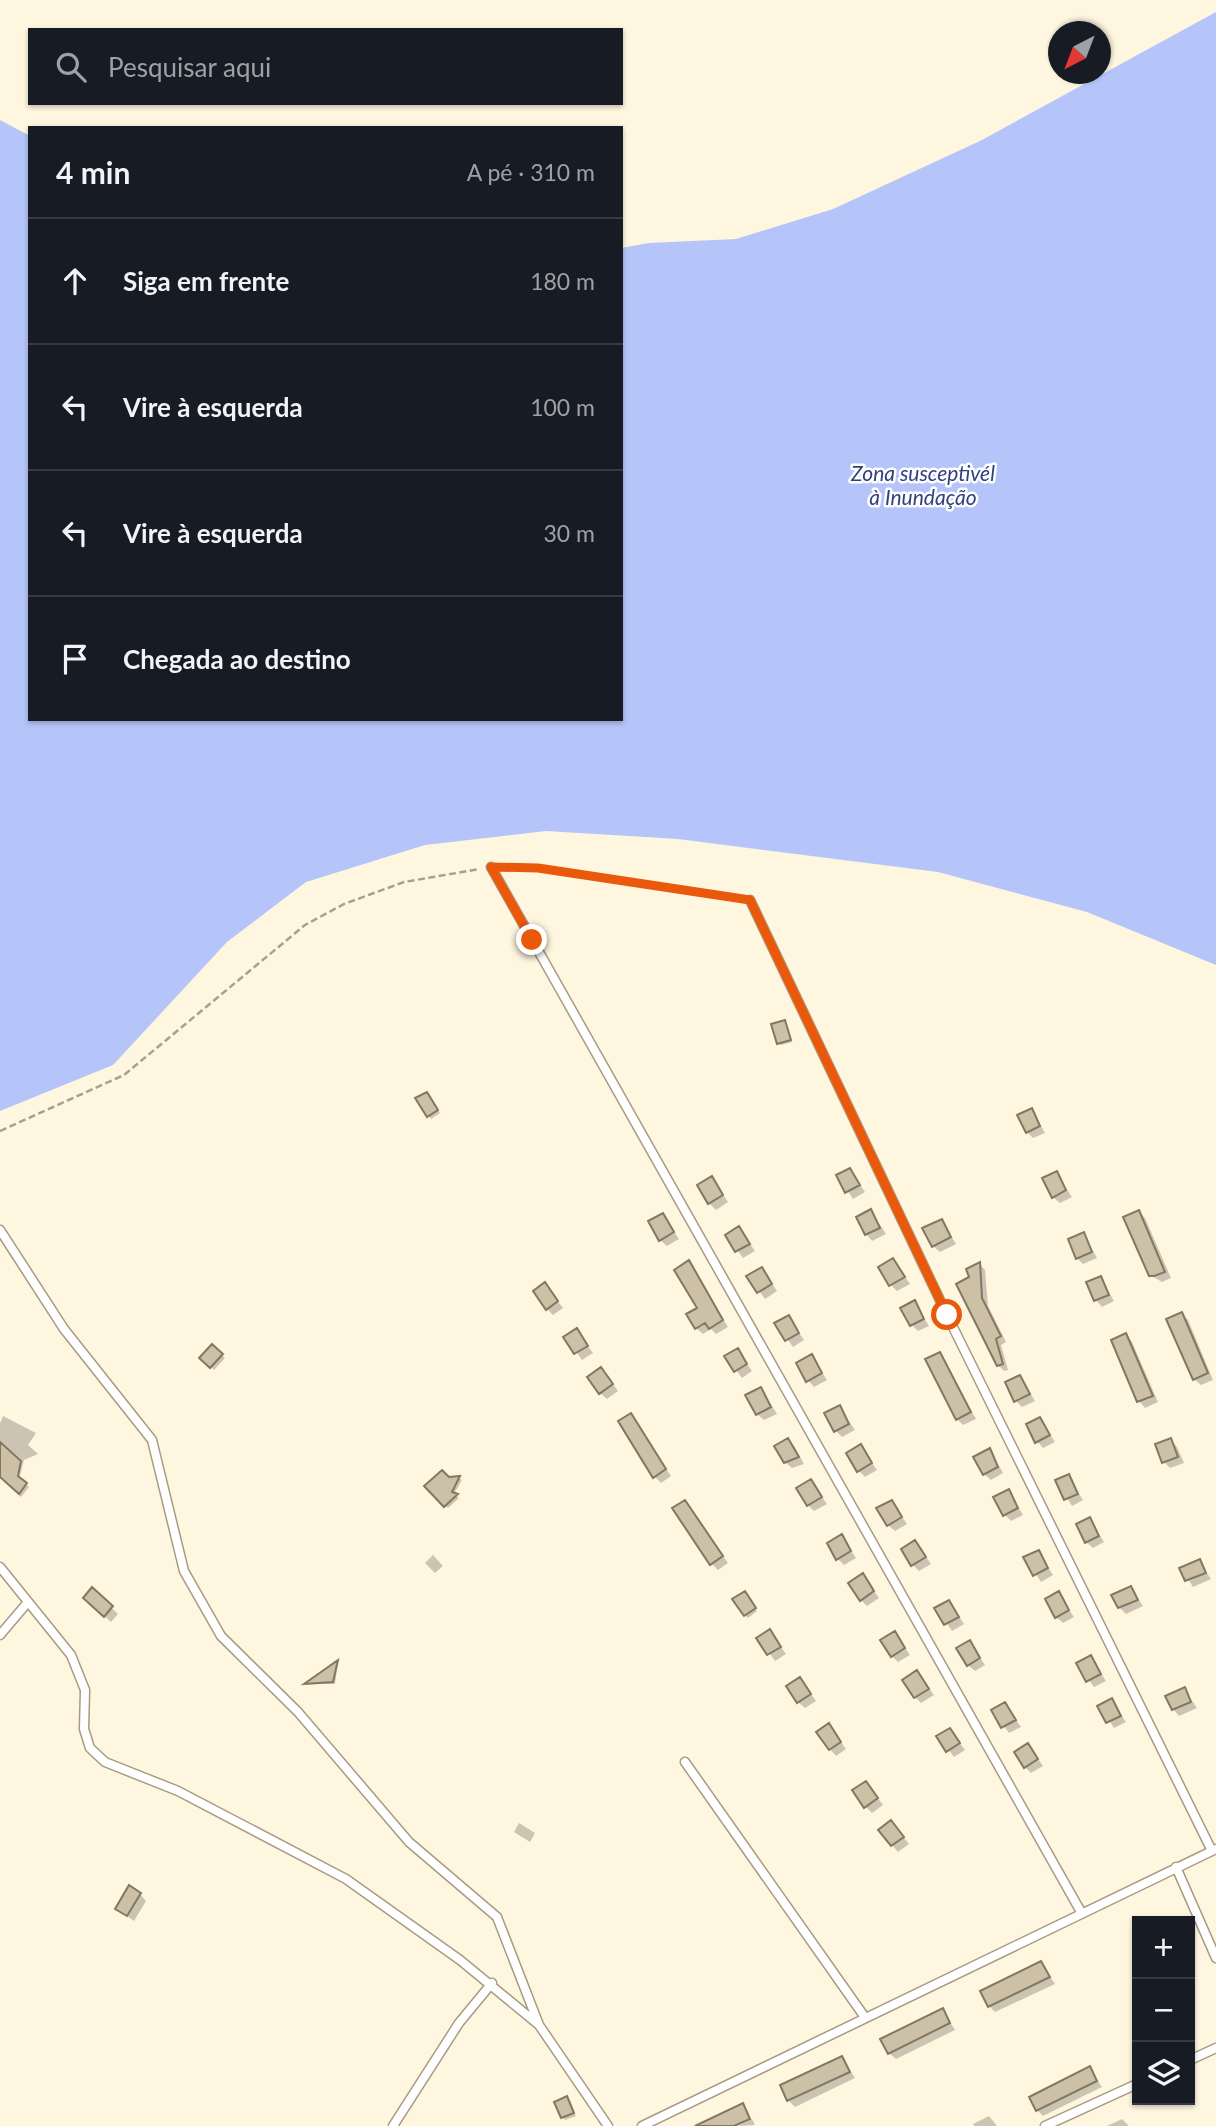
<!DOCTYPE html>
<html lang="pt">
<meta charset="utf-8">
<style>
:root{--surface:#171b24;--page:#242831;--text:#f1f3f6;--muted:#9ea1a6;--line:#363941}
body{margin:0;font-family:Lato,sans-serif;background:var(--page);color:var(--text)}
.controls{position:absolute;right:21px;bottom:21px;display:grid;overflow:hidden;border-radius:0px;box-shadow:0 2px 5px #0004}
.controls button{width:63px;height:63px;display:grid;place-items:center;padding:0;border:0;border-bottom:2px solid var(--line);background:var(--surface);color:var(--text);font:35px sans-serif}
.compass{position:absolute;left:1048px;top:21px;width:63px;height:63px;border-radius:50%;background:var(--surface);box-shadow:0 2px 5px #0004;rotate:222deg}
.stop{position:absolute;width:21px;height:21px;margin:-16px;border:5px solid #ea580c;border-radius:50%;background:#fff}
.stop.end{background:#ea580c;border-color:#fff;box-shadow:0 2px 7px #0008}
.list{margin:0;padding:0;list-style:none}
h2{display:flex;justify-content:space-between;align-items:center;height:91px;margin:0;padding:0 28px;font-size:30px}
h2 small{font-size:23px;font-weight:400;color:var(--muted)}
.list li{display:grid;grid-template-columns:46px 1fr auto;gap:21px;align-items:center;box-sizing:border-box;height:126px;padding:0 28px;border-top:2px solid var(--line)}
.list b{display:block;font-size:26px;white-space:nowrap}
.list em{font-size:23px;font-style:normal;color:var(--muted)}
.icon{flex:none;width:38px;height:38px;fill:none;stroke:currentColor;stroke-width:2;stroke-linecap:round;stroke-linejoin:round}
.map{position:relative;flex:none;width:1216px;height:2126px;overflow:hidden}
.search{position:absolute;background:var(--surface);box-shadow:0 2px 5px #0004;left:28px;top:28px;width:595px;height:77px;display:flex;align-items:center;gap:18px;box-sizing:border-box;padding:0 24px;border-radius:0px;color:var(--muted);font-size:26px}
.panel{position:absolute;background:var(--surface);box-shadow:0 2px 5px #0004;left:28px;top:126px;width:595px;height:595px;border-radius:0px}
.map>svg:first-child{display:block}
</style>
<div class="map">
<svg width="1216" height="2126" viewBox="0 0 1216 2126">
<rect width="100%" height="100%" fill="#fff6e0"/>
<!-- water -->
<path fill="#b5c5f9" d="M1216,12V965L1087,912L938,872L678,839L546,831L425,845L306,882L227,942L113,1065L0,1111V120L30,136V719H621V248L649,243L736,239L833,209L980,141Z"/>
<!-- shadow -->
<path fill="#0003" d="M785,1022L792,1042L781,1045L779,1043Z
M430,1097L440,1113L431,1119L418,1099Z
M1032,1110L1045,1133L1033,1138L1027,1132Z
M850,1170L865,1192L853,1199L838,1176Z
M1056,1173L1072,1197L1060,1203L1053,1197Z
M712,1179L728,1202L716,1210L709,1203Z
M871,1211L886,1234L872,1241L866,1234Z
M1139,1212L1145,1218L1171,1278L1162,1282L1150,1275Z
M663,1215L679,1239L667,1246L660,1240Z
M942,1221L956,1244L940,1252L933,1246Z
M739,1228L755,1251L743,1258L727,1235Z
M1084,1234L1097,1258L1083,1264L1077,1258Z
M893,1260L910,1284L897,1291L891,1285Z
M689,1263L728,1327L716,1334L711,1329L703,1334L696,1328L699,1308Z
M980,1264L985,1270L988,1306L1006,1342L1001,1345L1008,1370L1004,1371L998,1365L972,1278Z
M762,1269L777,1291L765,1299L749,1277Z
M1100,1278L1114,1301L1102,1307L1096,1300Z
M545,1285L563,1308L553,1315L547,1309Z
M914,1302L929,1326L918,1331L912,1325Z
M1182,1314L1188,1320L1213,1380L1201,1385L1194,1379Z
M788,1317L804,1340L793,1347L777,1324Z
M576,1331L593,1353L582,1360L566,1337Z
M1126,1335L1132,1342L1158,1402L1145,1408L1139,1401Z
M212,1346L225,1358L214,1370L202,1358Z
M737,1350L752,1371L742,1378L727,1357Z
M940,1354L976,1419L963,1425L957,1419Z
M811,1357L827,1380L814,1387L808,1380Z
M607,1376L618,1391L607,1399L600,1393Z
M1020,1377L1035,1401L1022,1407L1016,1401Z
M761,1389L777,1414L764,1420L757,1414Z
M839,1407L855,1430L842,1437L836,1431Z
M3,1416L36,1433L28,1445L38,1454L24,1460L19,1479L29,1487L21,1497L0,1478V1423Z
M631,1416L671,1476L661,1483L654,1476Z
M1040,1419L1055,1442L1043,1448L1037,1441Z
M788,1440L794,1446L804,1464L792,1468L785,1462Z
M1171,1440L1177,1447L1184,1463L1170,1468L1164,1462Z
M860,1446L877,1470L865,1477L859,1471Z
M990,1450L1003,1473L991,1480L984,1474Z
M1068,1476L1083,1500L1072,1506L1057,1481Z
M459,1478L462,1480L454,1494L459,1498L448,1508L427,1486Z
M811,1481L827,1504L814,1511L808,1505Z
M1008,1491L1023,1515L1011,1521L1005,1515Z
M685,1502L728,1563L718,1570L711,1563Z
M891,1502L907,1524L895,1531L888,1525Z
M1089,1519L1104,1542L1093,1548L1086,1542Z
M841,1536L856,1558L844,1565L838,1559Z
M915,1542L931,1564L919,1571L913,1565Z
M1038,1552L1053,1575L1041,1582L1026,1558Z
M433,1555L443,1566L435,1573L425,1563Z
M1199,1561L1211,1579L1193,1587L1182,1569Z
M863,1575L879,1598L867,1606L861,1600Z
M1131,1588L1143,1606L1126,1614L1119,1607Z
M92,1589L118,1614L111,1622L85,1598Z
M1058,1594L1074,1617L1063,1623L1056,1617Z
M747,1596L757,1611L748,1618L745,1615Z
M949,1602L964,1624L952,1631L937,1609Z
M770,1632L786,1654L775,1661L759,1639Z
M895,1633L910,1655L898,1662L892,1656Z
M970,1643L985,1665L975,1671L968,1665Z
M1090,1657L1106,1681L1094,1687L1078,1664Z
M338,1662L335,1684H307Z
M917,1673L934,1695L921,1703L915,1697Z
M800,1679L816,1701L805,1708L798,1702Z
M1184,1689L1197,1708L1179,1716L1173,1709Z
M1111,1700L1126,1722L1114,1728L1100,1706Z
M1005,1704L1021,1727L1009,1733L993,1711Z
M829,1726L846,1749L836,1756L830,1749Z
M950,1730L965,1750L954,1757L939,1737Z
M1028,1745L1043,1766L1031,1773L1025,1767Z
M866,1783L883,1805L872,1813L866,1807Z
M519,1823L535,1833L530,1842L514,1832Z
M897,1829L909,1844L898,1852L892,1845Z
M140,1894L146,1901L134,1921L117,1909Z
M1041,1963L1055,1984L995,2012L989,2006Z
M942,2010L955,2030L896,2059L889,2053Z
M842,2058L855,2078L795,2107L788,2100L782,2086Z
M1089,2068L1102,2087L1043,2116L1037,2110Z
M567,2098L576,2116L565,2120L562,2117Z
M989,2116L997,2126H974L973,2124Z
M752,2119L755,2125L738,2126Z
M1122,2119L1129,2126H1107Z"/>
<!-- building -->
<path fill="#ccc1a7" stroke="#827860" stroke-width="2" d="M785,1020L791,1040L777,1044L771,1024Z
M427,1092L438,1110L427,1117L415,1098Z
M1032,1108L1040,1126L1026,1133L1017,1115Z
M850,1168L860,1185L845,1193L836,1175Z
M1057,1171L1066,1190L1052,1198L1042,1178Z
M712,1176L723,1195L708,1204L697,1185Z
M871,1209L880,1228L865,1235L856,1217Z
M1139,1210L1165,1272L1154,1276H1149L1123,1217Z
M663,1213L674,1232L659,1241L648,1221Z
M942,1219L951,1237L932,1247L922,1228Z
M739,1226L750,1244L735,1252L725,1235Z
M1084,1232L1092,1252L1076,1259L1068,1239Z
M893,1258L905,1277L889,1286L878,1267Z
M689,1260L723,1320L709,1329L705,1323L695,1329L686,1314L697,1308L674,1270Z
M980,1262L982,1298L1001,1336L996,1339L1003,1364L997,1366L956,1284L969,1277L966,1269Z
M762,1267L772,1284L757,1293L746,1276Z
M1101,1276L1109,1295L1094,1301L1086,1282Z
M545,1282L558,1301L546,1310L533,1291Z
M915,1300L924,1319L910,1326L900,1308Z
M1182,1312L1208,1373L1193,1380L1166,1319Z
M789,1315L799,1333L785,1341L774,1323Z
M577,1328L588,1346L574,1354L563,1337Z
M1126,1333L1153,1396L1137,1402L1111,1340Z
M212,1344L223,1354L210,1368L199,1358Z
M738,1348L747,1364L734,1372L724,1356Z
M940,1352L971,1412L956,1420L925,1359Z
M812,1354L822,1373L806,1382L796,1363Z
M601,1367L613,1384L599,1394L587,1377Z
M1020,1375L1030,1394L1014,1402L1005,1382Z
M761,1387L771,1407L756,1415L745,1395Z
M840,1405L849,1424L834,1432L824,1413Z
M631,1413L666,1469L653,1478L618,1421Z
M1040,1417L1050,1435L1035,1443L1026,1424Z
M788,1438L799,1457L784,1463L774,1446Z
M1171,1438L1178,1457L1162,1463L1155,1444Z
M0,1442L21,1461L18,1476L27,1483L19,1494L0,1477Z
M861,1444L872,1463L857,1472L846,1453Z
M990,1448L998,1467L983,1475L973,1457Z
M442,1470L449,1477L460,1476L452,1492L458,1494L444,1507L424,1486Z
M1069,1474L1078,1494L1064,1500L1055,1480Z
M811,1479L822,1497L807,1506L796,1488Z
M1009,1489L1018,1508L1003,1516L993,1497Z
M685,1500L723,1556L710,1565L672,1508Z
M892,1500L902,1517L887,1526L876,1508Z
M1090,1517L1099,1536L1085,1543L1076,1524Z
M842,1534L851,1551L836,1560L827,1543Z
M915,1540L926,1557L911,1566L901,1549Z
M1039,1550L1048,1568L1033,1576L1023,1557Z
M1200,1559L1206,1573L1185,1581L1179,1568Z
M863,1573L874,1591L860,1601L848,1583Z
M1131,1586L1138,1600L1118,1608L1111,1595Z
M92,1587L113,1606L104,1617L83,1598Z
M745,1591L756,1608L744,1616L732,1599Z
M1059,1591L1069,1610L1055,1618L1045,1599Z
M949,1600L959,1617L944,1625L934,1608Z
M770,1629L781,1647L767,1655L756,1638Z
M895,1631L905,1648L891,1657L880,1640Z
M970,1640L980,1658L967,1666L956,1648Z
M1091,1655L1101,1674L1086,1682L1076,1663Z
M338,1660L333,1682L304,1684Z
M917,1670L929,1689L914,1698L902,1680Z
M800,1677L811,1694L797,1703L786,1686Z
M1185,1687L1191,1702L1172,1710L1165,1696Z
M1112,1698L1121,1716L1106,1723L1097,1706Z
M1005,1702L1016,1720L1001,1728L991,1710Z
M829,1723L841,1742L829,1750L816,1732Z
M950,1728L960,1743L946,1752L936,1736Z
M1028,1743L1038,1759L1024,1768L1014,1752Z
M866,1781L878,1798L864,1808L852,1790Z
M891,1820L904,1837L891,1846L878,1830Z
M129,1885L141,1893L127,1916L115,1909Z
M1041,1961L1050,1977L988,2007L980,1991Z
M943,2008L950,2023L888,2054L880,2039Z
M842,2056L850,2072L787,2101L780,2085Z
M1090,2066L1097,2081L1036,2111L1029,2097Z
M567,2096L574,2113L561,2118L554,2102Z
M743,2103L750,2119L734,2126H695Z"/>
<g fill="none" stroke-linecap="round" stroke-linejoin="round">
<defs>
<path id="service" d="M491,867L1081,1912
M750,900L947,1315L1212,1851
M0,1230L64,1329L152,1440L184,1571L221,1636L298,1712L409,1842L497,1917L539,2025
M0,1567L71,1655L85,1690L84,1729L90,1748L105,1762L178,1791L346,1879L460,1960L539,2025L608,2126
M0,1635L28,1602
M685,1762L864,2016
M1176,1867L1216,1958
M1190,2060L1216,2048
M393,2126L459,2023L492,1983
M642,2126L1216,1849
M1045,2126L1137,2084"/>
</defs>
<!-- service casing -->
<use href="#service" stroke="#a69c83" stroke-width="11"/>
<!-- path -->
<path stroke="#a7a090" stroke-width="2.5" stroke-dasharray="7 3.5" stroke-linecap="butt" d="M504,868H538L737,898
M0,1131L124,1075L305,925L344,904L404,882L480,869"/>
<!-- service -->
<use href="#service" stroke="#fff" stroke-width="8"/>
</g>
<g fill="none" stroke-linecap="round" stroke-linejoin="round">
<!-- route -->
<path stroke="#ea580c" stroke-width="9" d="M532,940L491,867L538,868L750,900L947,1315"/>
</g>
<g text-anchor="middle" stroke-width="5" stroke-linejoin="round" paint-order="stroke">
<!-- water labels -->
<g font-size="21" font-style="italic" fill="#32407e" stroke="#fff">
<text x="923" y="481">Zona susceptivél<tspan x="923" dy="24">à Inundação</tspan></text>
</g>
</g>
</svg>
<div class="controls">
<button>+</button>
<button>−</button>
<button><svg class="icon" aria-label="layers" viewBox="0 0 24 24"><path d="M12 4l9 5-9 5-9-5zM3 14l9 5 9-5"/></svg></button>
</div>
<svg class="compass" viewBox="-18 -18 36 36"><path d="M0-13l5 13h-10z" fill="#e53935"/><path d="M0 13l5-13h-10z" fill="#9ea1a6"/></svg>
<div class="stop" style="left:947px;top:1315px"></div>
<div class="stop end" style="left:532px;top:940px"></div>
<div class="search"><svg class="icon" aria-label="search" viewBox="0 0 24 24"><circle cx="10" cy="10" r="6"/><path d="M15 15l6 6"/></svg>Pesquisar aqui</div>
<section class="panel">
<h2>4 min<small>A pé · 310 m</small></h2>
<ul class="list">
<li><svg class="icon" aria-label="ahead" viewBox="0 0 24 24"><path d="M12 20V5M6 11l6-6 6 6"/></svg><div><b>Siga em frente</b></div><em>180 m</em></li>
<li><svg class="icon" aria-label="left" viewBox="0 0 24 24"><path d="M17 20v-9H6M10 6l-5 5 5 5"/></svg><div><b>Vire à esquerda</b></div><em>100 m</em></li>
<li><svg class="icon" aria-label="left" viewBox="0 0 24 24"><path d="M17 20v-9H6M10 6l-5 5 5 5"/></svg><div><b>Vire à esquerda</b></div><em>30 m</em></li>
<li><svg class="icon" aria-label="arrive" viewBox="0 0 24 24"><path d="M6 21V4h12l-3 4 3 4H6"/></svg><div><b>Chegada ao destino</b></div></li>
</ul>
</section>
</div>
